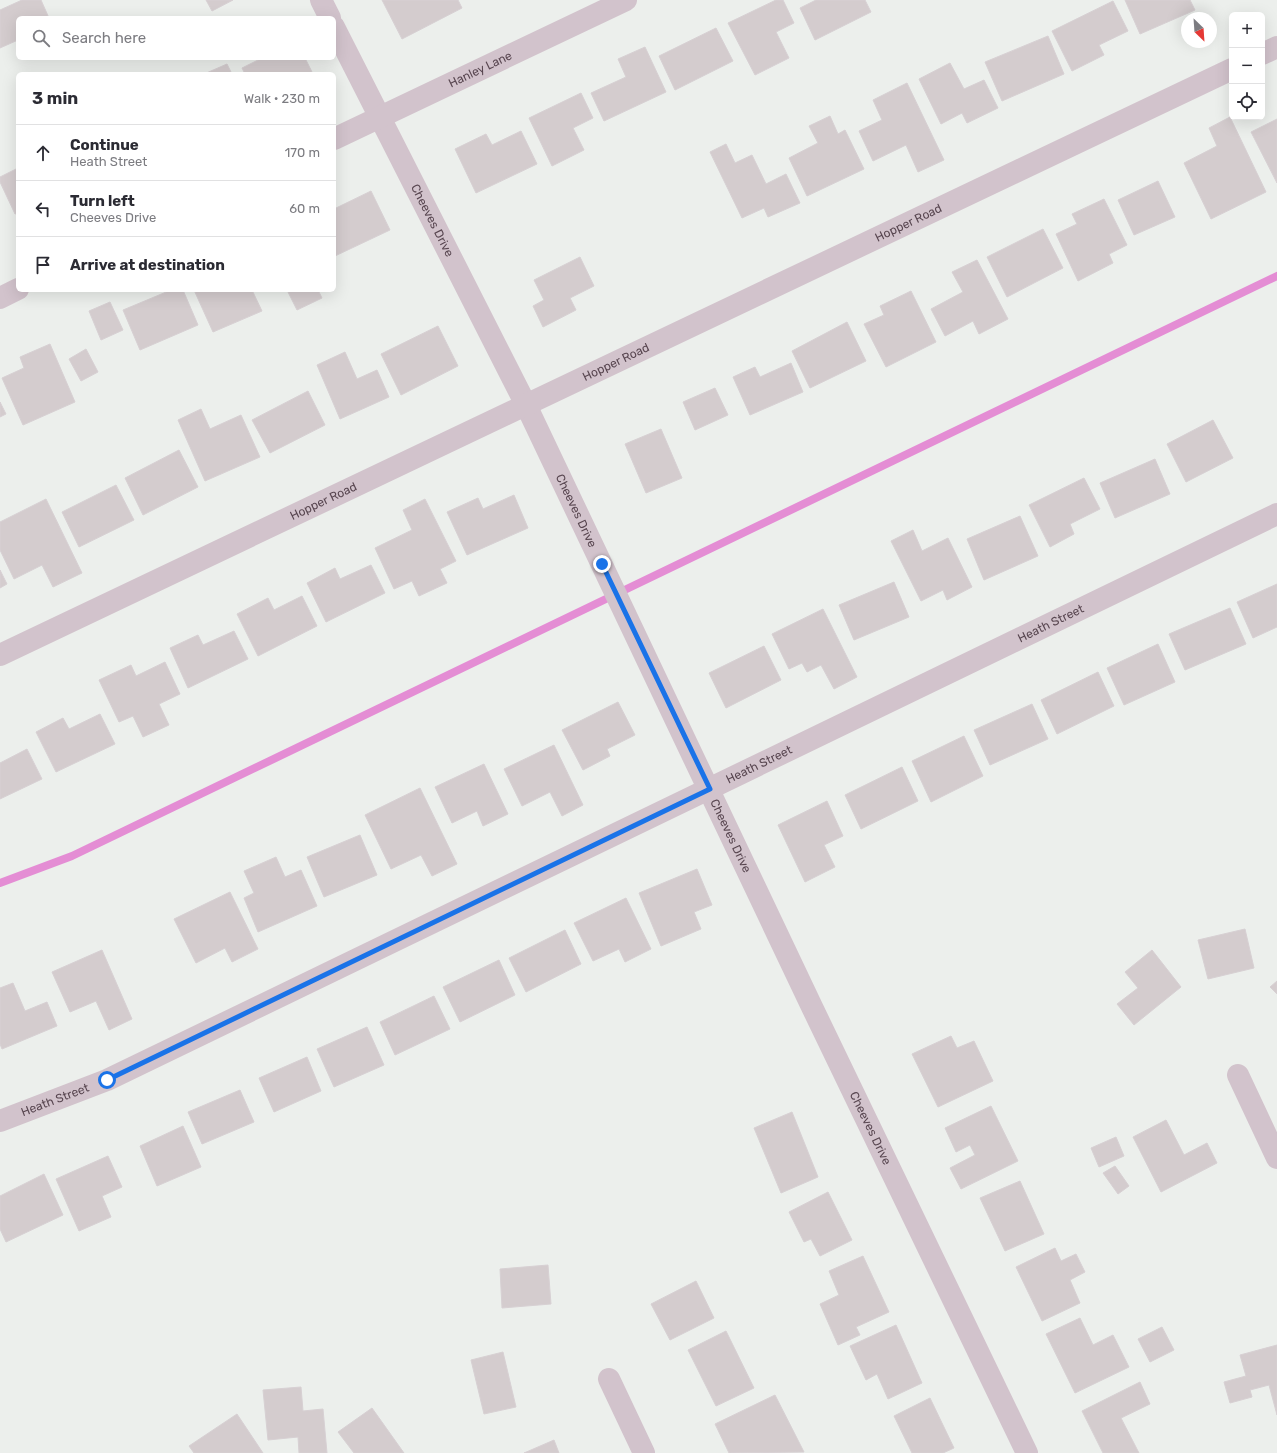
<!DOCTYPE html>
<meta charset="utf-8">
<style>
:root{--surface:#fff;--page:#f2f2f3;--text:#2b2b33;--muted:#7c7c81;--line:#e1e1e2}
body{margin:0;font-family:Rubik,sans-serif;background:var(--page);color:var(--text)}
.controls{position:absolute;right:12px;top:12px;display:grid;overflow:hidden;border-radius:6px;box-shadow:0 4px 16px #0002}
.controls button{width:36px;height:36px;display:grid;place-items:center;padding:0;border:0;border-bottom:1px solid var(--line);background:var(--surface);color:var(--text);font:20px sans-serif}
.compass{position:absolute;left:1181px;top:12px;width:36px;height:36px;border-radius:50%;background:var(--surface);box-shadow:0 4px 16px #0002;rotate:155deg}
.stop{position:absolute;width:12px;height:12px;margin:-9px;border:3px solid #1a73e8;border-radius:50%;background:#fff}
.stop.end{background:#1a73e8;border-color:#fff;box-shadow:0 1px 4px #0008}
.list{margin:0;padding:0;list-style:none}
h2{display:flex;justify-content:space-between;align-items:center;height:52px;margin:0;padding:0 16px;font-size:17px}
h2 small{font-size:13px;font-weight:400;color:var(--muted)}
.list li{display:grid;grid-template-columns:26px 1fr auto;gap:12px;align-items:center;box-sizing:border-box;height:56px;padding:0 16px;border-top:1px solid var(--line)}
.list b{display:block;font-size:15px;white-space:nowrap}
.list p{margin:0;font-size:13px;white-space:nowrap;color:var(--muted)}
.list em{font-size:13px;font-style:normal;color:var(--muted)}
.icon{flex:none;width:22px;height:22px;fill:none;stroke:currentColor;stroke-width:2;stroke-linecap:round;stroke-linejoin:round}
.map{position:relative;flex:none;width:1277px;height:1453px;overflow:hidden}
.search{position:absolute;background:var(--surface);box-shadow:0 4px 16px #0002;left:16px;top:16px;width:320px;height:44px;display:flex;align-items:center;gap:10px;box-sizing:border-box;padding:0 14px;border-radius:6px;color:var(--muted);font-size:15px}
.panel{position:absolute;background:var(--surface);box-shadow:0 4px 16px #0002;left:16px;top:72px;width:320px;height:220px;border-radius:6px}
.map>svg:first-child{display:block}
</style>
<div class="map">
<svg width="1277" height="1453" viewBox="0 0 1277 1453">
<rect width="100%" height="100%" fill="#ecefec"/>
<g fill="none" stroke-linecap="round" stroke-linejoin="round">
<!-- stream -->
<path stroke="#e48dd4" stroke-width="8" d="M0,883L72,856L1277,276"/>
</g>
<!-- building -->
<path fill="#d4ccce" stroke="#d7d0d3" d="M22,0H41L49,18H18V40L0,48V10Z
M206,0H233L212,11Z
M382,0H458L462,8L402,39Z
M776,0H783L794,23L776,32L789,58L755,75L728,23Z
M816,0H865L871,12L815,40L800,8Z
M1125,0H1190L1195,10L1140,34Z
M1113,1L1128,31L1099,45L1104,55L1072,71L1052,31Z
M716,28L733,61L675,90L659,56Z
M1048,36L1064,74L1002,101L985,62Z
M645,47L666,92L604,121L591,93L626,77L618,59Z
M262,58H305L313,74H245L242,68Z
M950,63L964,89L984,80L998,108L967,123L962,113L941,124L919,79Z
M227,64L232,74H204Z
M907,83L944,160L918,172L906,145L873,161L859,131L882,120L873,100Z
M581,93L593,118L573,128L584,150L552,166L529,118Z
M830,116L838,134L845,130L864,169L807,196L789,158L818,143L809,126Z
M1230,117L1266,192L1211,219L1184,163L1217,146L1209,128Z
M1277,119V183L1251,132Z
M521,131L537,164L476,193L455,149L486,134L492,145Z
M726,144L735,163L752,155L766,184L786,174L800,203L768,217L764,208L742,218L710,152Z
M18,168V213L15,214L0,182V177Z
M1158,181L1175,217L1134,235L1118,200Z
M371,191L390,230L335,256L334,209Z
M1104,199L1127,245L1109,254L1113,263L1078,281L1056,234L1077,224L1072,214Z
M1043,229L1063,268L1007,297L987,257Z
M580,257L594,286L570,298L576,310L543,327L533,306L544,300L534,280Z
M977,260L1008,319L979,334L973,321L945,336L931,309L963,292L952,272Z
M171,290H183L198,325L140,350L123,310Z
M194,290H252L262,311L213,332Z
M287,290H318L322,298L297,310Z
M911,291L936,342L886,367L864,324L884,315L880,306Z
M110,302L123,330L101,340L89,311Z
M847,322L866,361L810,388L792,351Z
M438,326L458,366L401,395L381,354Z
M50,344L75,402L23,425L2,378L24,368L20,357Z
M86,349L98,372L81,381L69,359Z
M345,352L357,379L377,370L389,397L340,419L317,365Z
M791,363L803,392L750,415L733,377L755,367L760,377Z
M715,388L728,415L695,430L683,402Z
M308,391L325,425L270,453L252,420Z
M0,402L6,414L0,417Z
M201,409L210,429L241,415L260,457L205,481L178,420Z
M1213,420L1233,458L1186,482L1167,444Z
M661,429L682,478L646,493L625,444Z
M179,450L198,487L143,515L125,478Z
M1155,459L1170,494L1115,518L1100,483Z
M1084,478L1100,509L1070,524L1074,534L1050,547L1029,505Z
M116,485L134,520L79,547L62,512Z
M514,495L528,528L467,555L447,512L478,498L483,509Z
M46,499L82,573L53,587L42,565L14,579L0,550V522Z
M425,499L456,561L440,569L447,583L419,596L412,581L394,589L375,548L412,530L403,510Z
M1020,516L1038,556L984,580L967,539Z
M913,530L922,551L948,538L972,587L947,600L943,590L921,601L891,541Z
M371,565L385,593L326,622L307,583L335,568L340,579Z
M0,570L7,584L0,588Z
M894,582L909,617L854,640L839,605Z
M1277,584V627L1253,638L1237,602Z
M302,596L317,626L258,656L237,614L268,598L274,610Z
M1230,608L1246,644L1185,670L1169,634Z
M823,609L857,677L834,689L821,665L807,672L802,663L789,669L772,634Z
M234,631L248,659L188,688L170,648L198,635L203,645Z
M1158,644L1175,682L1124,705L1107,668Z
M764,646L781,680L726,708L709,673Z
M165,662L180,694L159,704L169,725L143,737L133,716L119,722L99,680L131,665L136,676Z
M1098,672L1114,706L1057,734L1041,700Z
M618,702L635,735L607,749L610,756L583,770L562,730Z
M1032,704L1048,739L990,765L974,730Z
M100,714L115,744L56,772L36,732L63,718L69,729Z
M964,736L983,776L931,802L912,761Z
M554,745L583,805L562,816L550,792L522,806L504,769Z
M27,749L42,779L0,799V763Z
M484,764L508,814L483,826L477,811L452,823L435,787Z
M902,767L918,801L861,829L845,795Z
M420,788L457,864L432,876L421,855L391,869L365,815Z
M827,801L843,836L824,845L835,867L805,882L778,825Z
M360,835L377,875L324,897L307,857Z
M276,857L285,877L301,870L317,906L258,932L244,898L254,893L244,871Z
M697,869L712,905L694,912L701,929L661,946L639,893Z
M230,892L258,949L232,962L225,948L196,963L174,919Z
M626,898L651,949L625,962L619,949L593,961L574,923Z
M1245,929L1254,968L1208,979L1198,940Z
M565,930L581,964L526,992L509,958Z
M102,950L132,1019L109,1030L96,1001L70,1012L52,972Z
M1152,950L1181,987L1134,1025L1117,1004L1138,988L1125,972Z
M499,960L515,995L460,1022L443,987Z
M1277,981V994L1270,987Z
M13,983L25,1011L47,1002L57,1026L2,1049L0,1044V988Z
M434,996L450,1029L395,1055L380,1022Z
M367,1027L384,1065L334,1087L317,1049Z
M951,1036L957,1048L974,1041L993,1081L938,1107L912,1054Z
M307,1057L321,1091L274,1112L259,1078Z
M240,1090L254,1122L202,1144L188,1112Z
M991,1106L1018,1161L961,1189L950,1168L975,1155L970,1145L956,1152L945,1128Z
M792,1112L818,1177L781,1193L754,1128Z
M1166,1120L1184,1155L1207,1143L1217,1163L1161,1192L1133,1137Z
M183,1126L201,1167L157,1186L140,1146Z
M1116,1137L1124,1156L1099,1167L1091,1148Z
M108,1156L122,1187L102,1196L111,1217L79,1231L56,1179Z
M1115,1166L1129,1186L1118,1194L1103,1173Z
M44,1174L63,1215L6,1242L0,1229V1196Z
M1020,1181L1044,1234L1005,1251L980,1198Z
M828,1192L852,1240L820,1256L811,1239L804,1242L789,1212Z
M1055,1248L1061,1261L1076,1254L1085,1272L1070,1280L1080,1303L1042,1321L1016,1267Z
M863,1256L889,1312L856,1327L860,1335L838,1345L820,1304L839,1295L829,1271Z
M548,1265L551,1304L502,1308L500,1269Z
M696,1281L714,1318L670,1340L651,1304Z
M1080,1318L1093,1345L1113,1335L1129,1367L1075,1393L1046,1334Z
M896,1325L922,1383L888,1399L877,1374L866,1380L850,1346Z
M1162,1327L1174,1350L1150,1362L1138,1339Z
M726,1331L754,1388L716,1406L688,1350Z
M1277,1345V1415L1269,1385L1250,1390L1252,1397L1230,1403L1224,1382L1246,1376L1240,1355Z
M503,1352L516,1407L484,1414L471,1360Z
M1140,1382L1150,1404L1121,1418L1139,1453H1103L1082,1411Z
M301,1387L303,1411L323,1409L327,1453H299L298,1437L268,1440L263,1390Z
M775,1395L804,1452L729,1453L715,1424Z
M930,1398L954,1448L943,1453H912L894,1416Z
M372,1408L404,1453H354L338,1432Z
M237,1414L263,1453H194L189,1446Z
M554,1440L559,1453H524Z"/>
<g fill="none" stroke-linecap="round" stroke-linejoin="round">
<!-- minor -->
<g stroke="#d2c3cc" stroke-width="22">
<path d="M321,0L330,18"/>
<path id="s1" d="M334,27L526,405L812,1007L1027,1453"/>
<path d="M1262,54L1277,47"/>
<path id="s2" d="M334,139L626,0"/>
<path d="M0,298L18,289"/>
<path id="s3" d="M0,655L1232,69"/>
<path d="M1238,1075L1277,1158"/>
<path id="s4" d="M0,1121L107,1080L1277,514"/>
<path d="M609,1379L644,1453"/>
</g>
</g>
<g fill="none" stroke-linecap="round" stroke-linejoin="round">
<!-- route -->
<path stroke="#1a73e8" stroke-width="5" d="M107,1080L710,789L602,564"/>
</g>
<g text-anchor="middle" stroke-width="4" stroke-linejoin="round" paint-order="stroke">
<!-- street labels -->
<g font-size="12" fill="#584650" stroke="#fff">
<text dy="4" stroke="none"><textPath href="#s2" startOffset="162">Hanley Lane</textPath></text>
<text dy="4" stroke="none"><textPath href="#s1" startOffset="217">Cheeves Drive</textPath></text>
<text dy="4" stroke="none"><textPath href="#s3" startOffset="1006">Hopper Road</textPath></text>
<text dy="4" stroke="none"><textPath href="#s3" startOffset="682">Hopper Road</textPath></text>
<text dy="4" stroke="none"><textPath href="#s3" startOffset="358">Hopper Road</textPath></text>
<text dy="4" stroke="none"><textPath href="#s1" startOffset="541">Cheeves Drive</textPath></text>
<text dy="4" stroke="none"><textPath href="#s4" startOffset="1163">Heath Street</textPath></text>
<text dy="4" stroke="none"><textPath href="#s4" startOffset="839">Heath Street</textPath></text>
<text dy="4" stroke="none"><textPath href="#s1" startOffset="901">Cheeves Drive</textPath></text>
<text dy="4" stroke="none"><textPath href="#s4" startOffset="59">Heath Street</textPath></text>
<text dy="4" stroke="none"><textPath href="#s1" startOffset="1225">Cheeves Drive</textPath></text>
</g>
</g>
</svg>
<div class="controls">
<button>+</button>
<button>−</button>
<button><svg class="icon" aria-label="locate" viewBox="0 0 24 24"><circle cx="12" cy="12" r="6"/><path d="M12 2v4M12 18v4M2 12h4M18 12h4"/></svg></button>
</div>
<svg class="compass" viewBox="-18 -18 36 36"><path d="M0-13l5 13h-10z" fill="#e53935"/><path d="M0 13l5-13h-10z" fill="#7c7c81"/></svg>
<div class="stop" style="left:107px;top:1080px"></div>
<div class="stop end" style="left:602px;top:564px"></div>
<div class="search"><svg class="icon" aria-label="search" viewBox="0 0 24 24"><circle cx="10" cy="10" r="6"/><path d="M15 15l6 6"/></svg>Search here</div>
<section class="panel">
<h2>3 min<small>Walk · 230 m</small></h2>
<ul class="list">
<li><svg class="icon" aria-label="ahead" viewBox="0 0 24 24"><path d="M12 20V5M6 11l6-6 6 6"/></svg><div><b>Continue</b><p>Heath Street</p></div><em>170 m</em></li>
<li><svg class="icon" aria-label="left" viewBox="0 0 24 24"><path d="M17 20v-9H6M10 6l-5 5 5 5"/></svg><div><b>Turn left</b><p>Cheeves Drive</p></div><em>60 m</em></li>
<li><svg class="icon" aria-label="arrive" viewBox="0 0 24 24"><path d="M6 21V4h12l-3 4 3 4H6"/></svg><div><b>Arrive at destination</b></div></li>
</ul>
</section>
</div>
